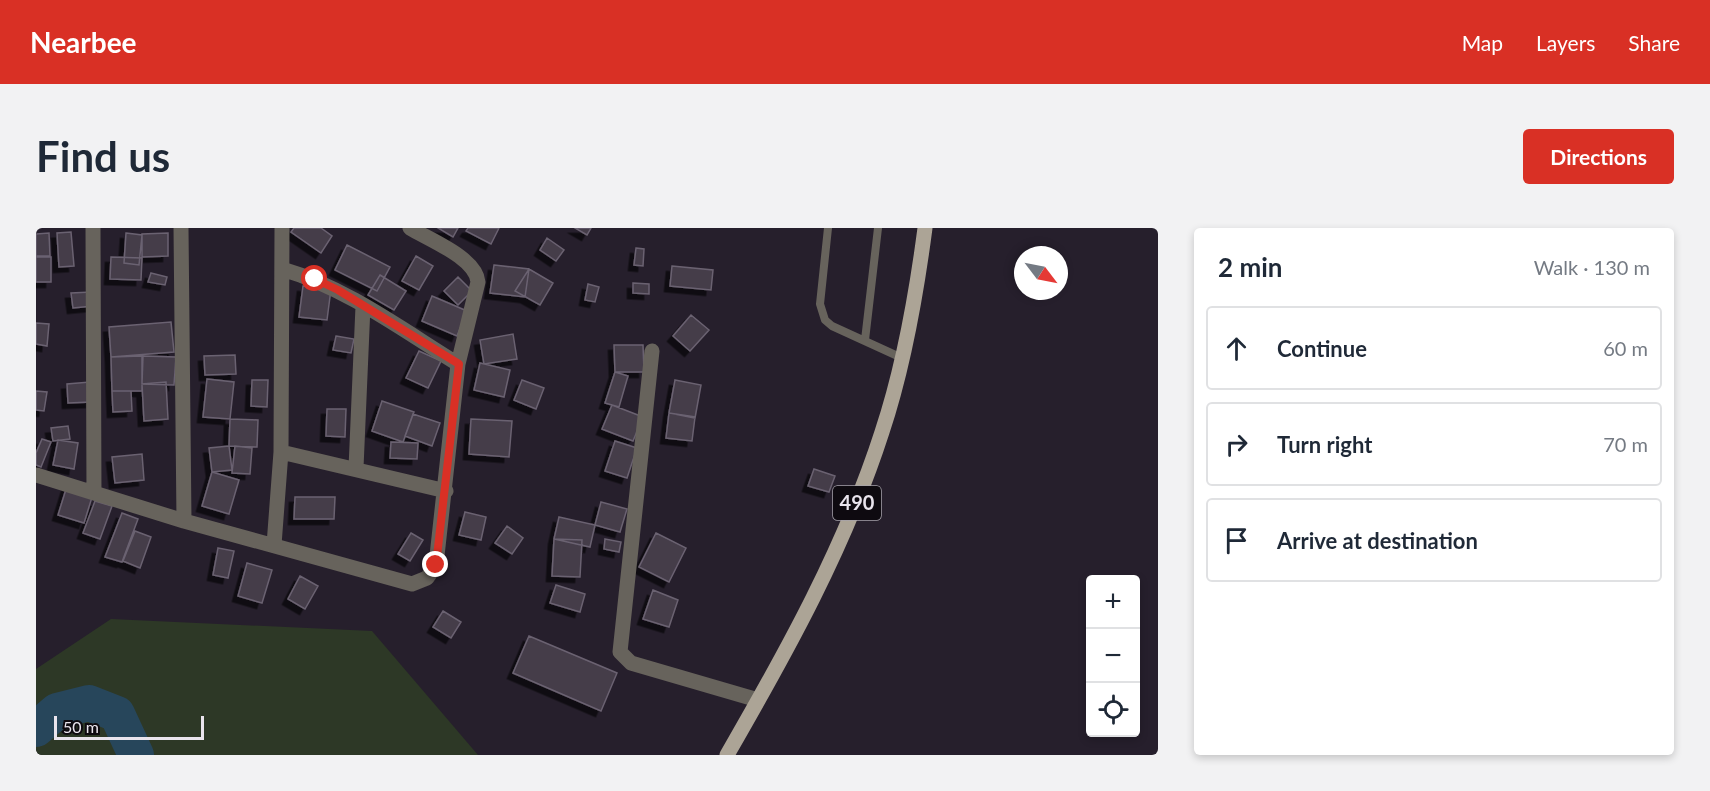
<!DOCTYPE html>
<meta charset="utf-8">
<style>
:root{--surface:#fff;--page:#f2f2f3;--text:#1f2937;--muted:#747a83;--line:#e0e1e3;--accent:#d93025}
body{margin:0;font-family:Lato,sans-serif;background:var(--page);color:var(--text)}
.controls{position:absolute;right:18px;bottom:18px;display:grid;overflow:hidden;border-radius:6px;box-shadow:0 3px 9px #0003}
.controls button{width:54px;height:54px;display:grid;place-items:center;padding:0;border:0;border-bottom:2px solid var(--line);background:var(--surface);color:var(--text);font:30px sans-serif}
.compass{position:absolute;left:978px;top:18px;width:54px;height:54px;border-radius:50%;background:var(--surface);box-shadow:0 3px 9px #0003;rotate:122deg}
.scale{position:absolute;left:18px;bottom:15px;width:150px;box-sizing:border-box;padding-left:6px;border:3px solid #e9e4ed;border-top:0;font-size:16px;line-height:21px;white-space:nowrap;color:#e9e4ed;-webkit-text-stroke:4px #0e0a10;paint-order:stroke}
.stop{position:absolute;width:18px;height:18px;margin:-14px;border:4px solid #d93025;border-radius:50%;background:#fff}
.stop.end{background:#d93025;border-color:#fff;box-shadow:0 2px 6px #0008}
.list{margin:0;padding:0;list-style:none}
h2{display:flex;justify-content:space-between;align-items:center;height:78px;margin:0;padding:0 24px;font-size:26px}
h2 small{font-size:20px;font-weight:400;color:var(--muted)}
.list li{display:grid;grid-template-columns:39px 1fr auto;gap:18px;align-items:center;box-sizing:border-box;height:84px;margin:0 12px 12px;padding:0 12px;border:2px solid var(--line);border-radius:6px}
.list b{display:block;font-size:22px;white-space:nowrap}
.list em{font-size:20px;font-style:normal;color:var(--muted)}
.icon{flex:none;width:33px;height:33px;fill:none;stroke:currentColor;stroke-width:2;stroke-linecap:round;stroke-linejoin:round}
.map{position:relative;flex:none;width:1122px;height:527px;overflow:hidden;border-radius:6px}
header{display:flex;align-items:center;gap:36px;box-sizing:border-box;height:84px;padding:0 30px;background:var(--accent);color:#fff}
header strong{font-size:28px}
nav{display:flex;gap:33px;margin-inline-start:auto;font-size:21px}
.intro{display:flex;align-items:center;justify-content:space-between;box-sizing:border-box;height:144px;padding:0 36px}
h1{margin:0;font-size:42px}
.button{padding:15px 27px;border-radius:6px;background:var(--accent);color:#fff;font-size:21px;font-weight:700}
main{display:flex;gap:36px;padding:0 36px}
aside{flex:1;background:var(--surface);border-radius:6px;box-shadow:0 3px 9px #0003}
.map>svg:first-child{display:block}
</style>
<header>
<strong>Nearbee</strong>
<nav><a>Map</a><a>Layers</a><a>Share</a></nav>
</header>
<div class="intro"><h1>Find us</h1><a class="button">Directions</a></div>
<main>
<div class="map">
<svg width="1122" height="527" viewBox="0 0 1122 527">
<defs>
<filter id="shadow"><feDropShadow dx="-5.5" dy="5.5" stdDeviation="0" flood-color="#0009"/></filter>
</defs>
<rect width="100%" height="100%" fill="#261f2c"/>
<!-- green -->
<path fill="#2d3826" d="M75,391L336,403L442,527H0V441Z"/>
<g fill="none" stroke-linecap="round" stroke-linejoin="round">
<!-- river -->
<path stroke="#27465b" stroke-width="36" d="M0,501L21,483L53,475L81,486L100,527"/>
</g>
<!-- building -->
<path fill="#443c4a" stroke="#6b6271" stroke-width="1.5" filter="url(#shadow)" d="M258,0H285L296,8L285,25L255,4Z
M402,0H422L417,9Z
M432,0H463L455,16L430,3Z
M539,0H555L551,7Z
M35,4L38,38L23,39L21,5Z
M13,5L14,28H0V6Z
M90,5L106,7L103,37L88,35Z
M132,5V28L106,29V6Z
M511,10L528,22L520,33L504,22Z
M311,17L354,39L341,63L299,42Z
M600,20L608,21L607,38L598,37Z
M380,28L397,38L383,62L366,53Z
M0,29H15V54H0Z
M75,29L106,30L105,52L74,51Z
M458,37L493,41L489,69L454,65Z
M636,38L677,42L675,62L634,58Z
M493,41L517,55L504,77L479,63Z
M115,45L131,49L129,57L112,54Z
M344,47L370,63L358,82L332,67Z
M422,49L436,63L422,77L408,63Z
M597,55L613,56V66L597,65Z
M552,56L563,59L559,74L549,72Z
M267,58L295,61L291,92L263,89Z
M56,64L57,78L37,80L35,65Z
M396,68L431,83L421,108L386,93Z
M655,87L673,102L654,123L637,108Z
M135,94L138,124L75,129L73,99Z
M0,95L13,96L11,118L0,116Z
M477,106L481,131L448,136L444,112Z
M300,108L318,111L315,125L297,122Z
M578,117H607L608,144H579Z
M383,123L405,133L392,160L370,150Z
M199,127L200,146L169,147L168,128Z
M106,128V163H76L75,129Z
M107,128L140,129L138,157L106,156Z
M444,135L474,142L468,169L438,162Z
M579,144L592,148L583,179L569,175Z
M171,151L198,154L194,191L167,189Z
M216,152H232L231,179L215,178Z
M486,152L508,160L500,181L478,172Z
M639,152L665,157L659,190L633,185Z
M54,154L55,174L32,175L31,156Z
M130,154L132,191L108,193L106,156Z
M0,163L11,164L8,183L0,182Z
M76,163H95L96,183L77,184Z
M346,173L378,184L367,214L336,203Z
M576,177L607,189L597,213L566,201Z
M291,181H310L309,209L290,208Z
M633,185L659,189L656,213L630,210Z
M377,186L404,195L396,218L369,208Z
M194,191L222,192L221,219L193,218Z
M435,191L476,193L473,229L433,226Z
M32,198L34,211L17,213L15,200Z
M6,211L15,214L5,239L0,237V225Z
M22,212L42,215L38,241L17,237Z
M579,213L601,220L591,250L569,243Z
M355,214L382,215L381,231L354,230Z
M193,218L196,242L176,244L173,220Z
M199,218L216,220L214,246L196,245Z
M106,226L108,252L79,255L76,229Z
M778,241L799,248L793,264L772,258Z
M176,244L203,252L193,286L166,278Z
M31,258L57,266L48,295L22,287Z
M259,269H299L298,291H258Z
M59,273L76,278L64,311L47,305Z
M565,274L591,281L584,304L559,297Z
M429,284L450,289L445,312L423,307Z
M86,285L102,291L86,334L69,329Z
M523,289L559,297L554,319L518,311Z
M471,298L487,310L476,326L459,315Z
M99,303L115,309L104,340L87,333Z
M375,305L387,312L374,333L362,326Z
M620,305L650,320L633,354L603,339Z
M518,311L546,312L544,349L516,348Z
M569,311L585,314L583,324L568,321Z
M182,320L198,323L192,350L177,347Z
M211,335L236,342L226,375L202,368Z
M264,348L282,358L269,381L252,371Z
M520,357L549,366L544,384L514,375Z
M617,362L642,372L633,399L607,391Z
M407,383L425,394L415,410L397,399Z
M493,408L581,445L565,483L477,445Z"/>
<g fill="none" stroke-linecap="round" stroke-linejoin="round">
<!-- service -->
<path stroke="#67635c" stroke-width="8" d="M792,0L784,76L789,92L796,98L866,130
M829,112L842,0"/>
<!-- minor -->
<path stroke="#67635c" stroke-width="15" d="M57,0L58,265
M145,0L148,293
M246,41C311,60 365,101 422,136
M616,123L584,424L595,435L722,472
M245,224L410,263
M320,240L327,78
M0,247L148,293L376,356L391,350L400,337L422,136L442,54C440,30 394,12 374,0
M238,317L245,224L246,0"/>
<!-- primary -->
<path stroke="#aca496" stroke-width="15" d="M691,527C751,423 809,319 846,204C868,138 880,69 889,0"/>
</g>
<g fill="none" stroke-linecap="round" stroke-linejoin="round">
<!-- route -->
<path stroke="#d93025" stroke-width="8" d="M279,51L302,62L423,136L400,337"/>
</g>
<g text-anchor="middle" stroke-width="4.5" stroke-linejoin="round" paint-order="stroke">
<!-- shield labels -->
<rect fill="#0e0a10" stroke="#a7a3ab" stroke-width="1.5" x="797" y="258" width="48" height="34" rx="4.5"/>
<g font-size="20" font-weight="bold" fill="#e9e4ed">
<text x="821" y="282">490</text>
</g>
</g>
</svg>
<div class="controls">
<button>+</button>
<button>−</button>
<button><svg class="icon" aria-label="locate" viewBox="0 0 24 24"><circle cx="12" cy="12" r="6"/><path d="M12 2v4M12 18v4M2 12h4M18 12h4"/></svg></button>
</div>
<svg class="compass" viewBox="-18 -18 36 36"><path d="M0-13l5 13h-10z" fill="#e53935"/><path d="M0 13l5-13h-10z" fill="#747a83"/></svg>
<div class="scale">50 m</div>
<div class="stop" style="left:279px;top:51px"></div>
<div class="stop end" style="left:400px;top:337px"></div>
</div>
<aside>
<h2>2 min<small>Walk · 130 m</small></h2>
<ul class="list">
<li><svg class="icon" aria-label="ahead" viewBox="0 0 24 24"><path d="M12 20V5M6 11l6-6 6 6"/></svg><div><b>Continue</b></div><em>60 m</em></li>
<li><svg class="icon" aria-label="right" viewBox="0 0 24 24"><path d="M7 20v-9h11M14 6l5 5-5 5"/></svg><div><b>Turn right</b></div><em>70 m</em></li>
<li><svg class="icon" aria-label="arrive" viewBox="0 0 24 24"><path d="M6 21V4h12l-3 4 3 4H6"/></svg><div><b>Arrive at destination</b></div></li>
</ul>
</aside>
</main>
